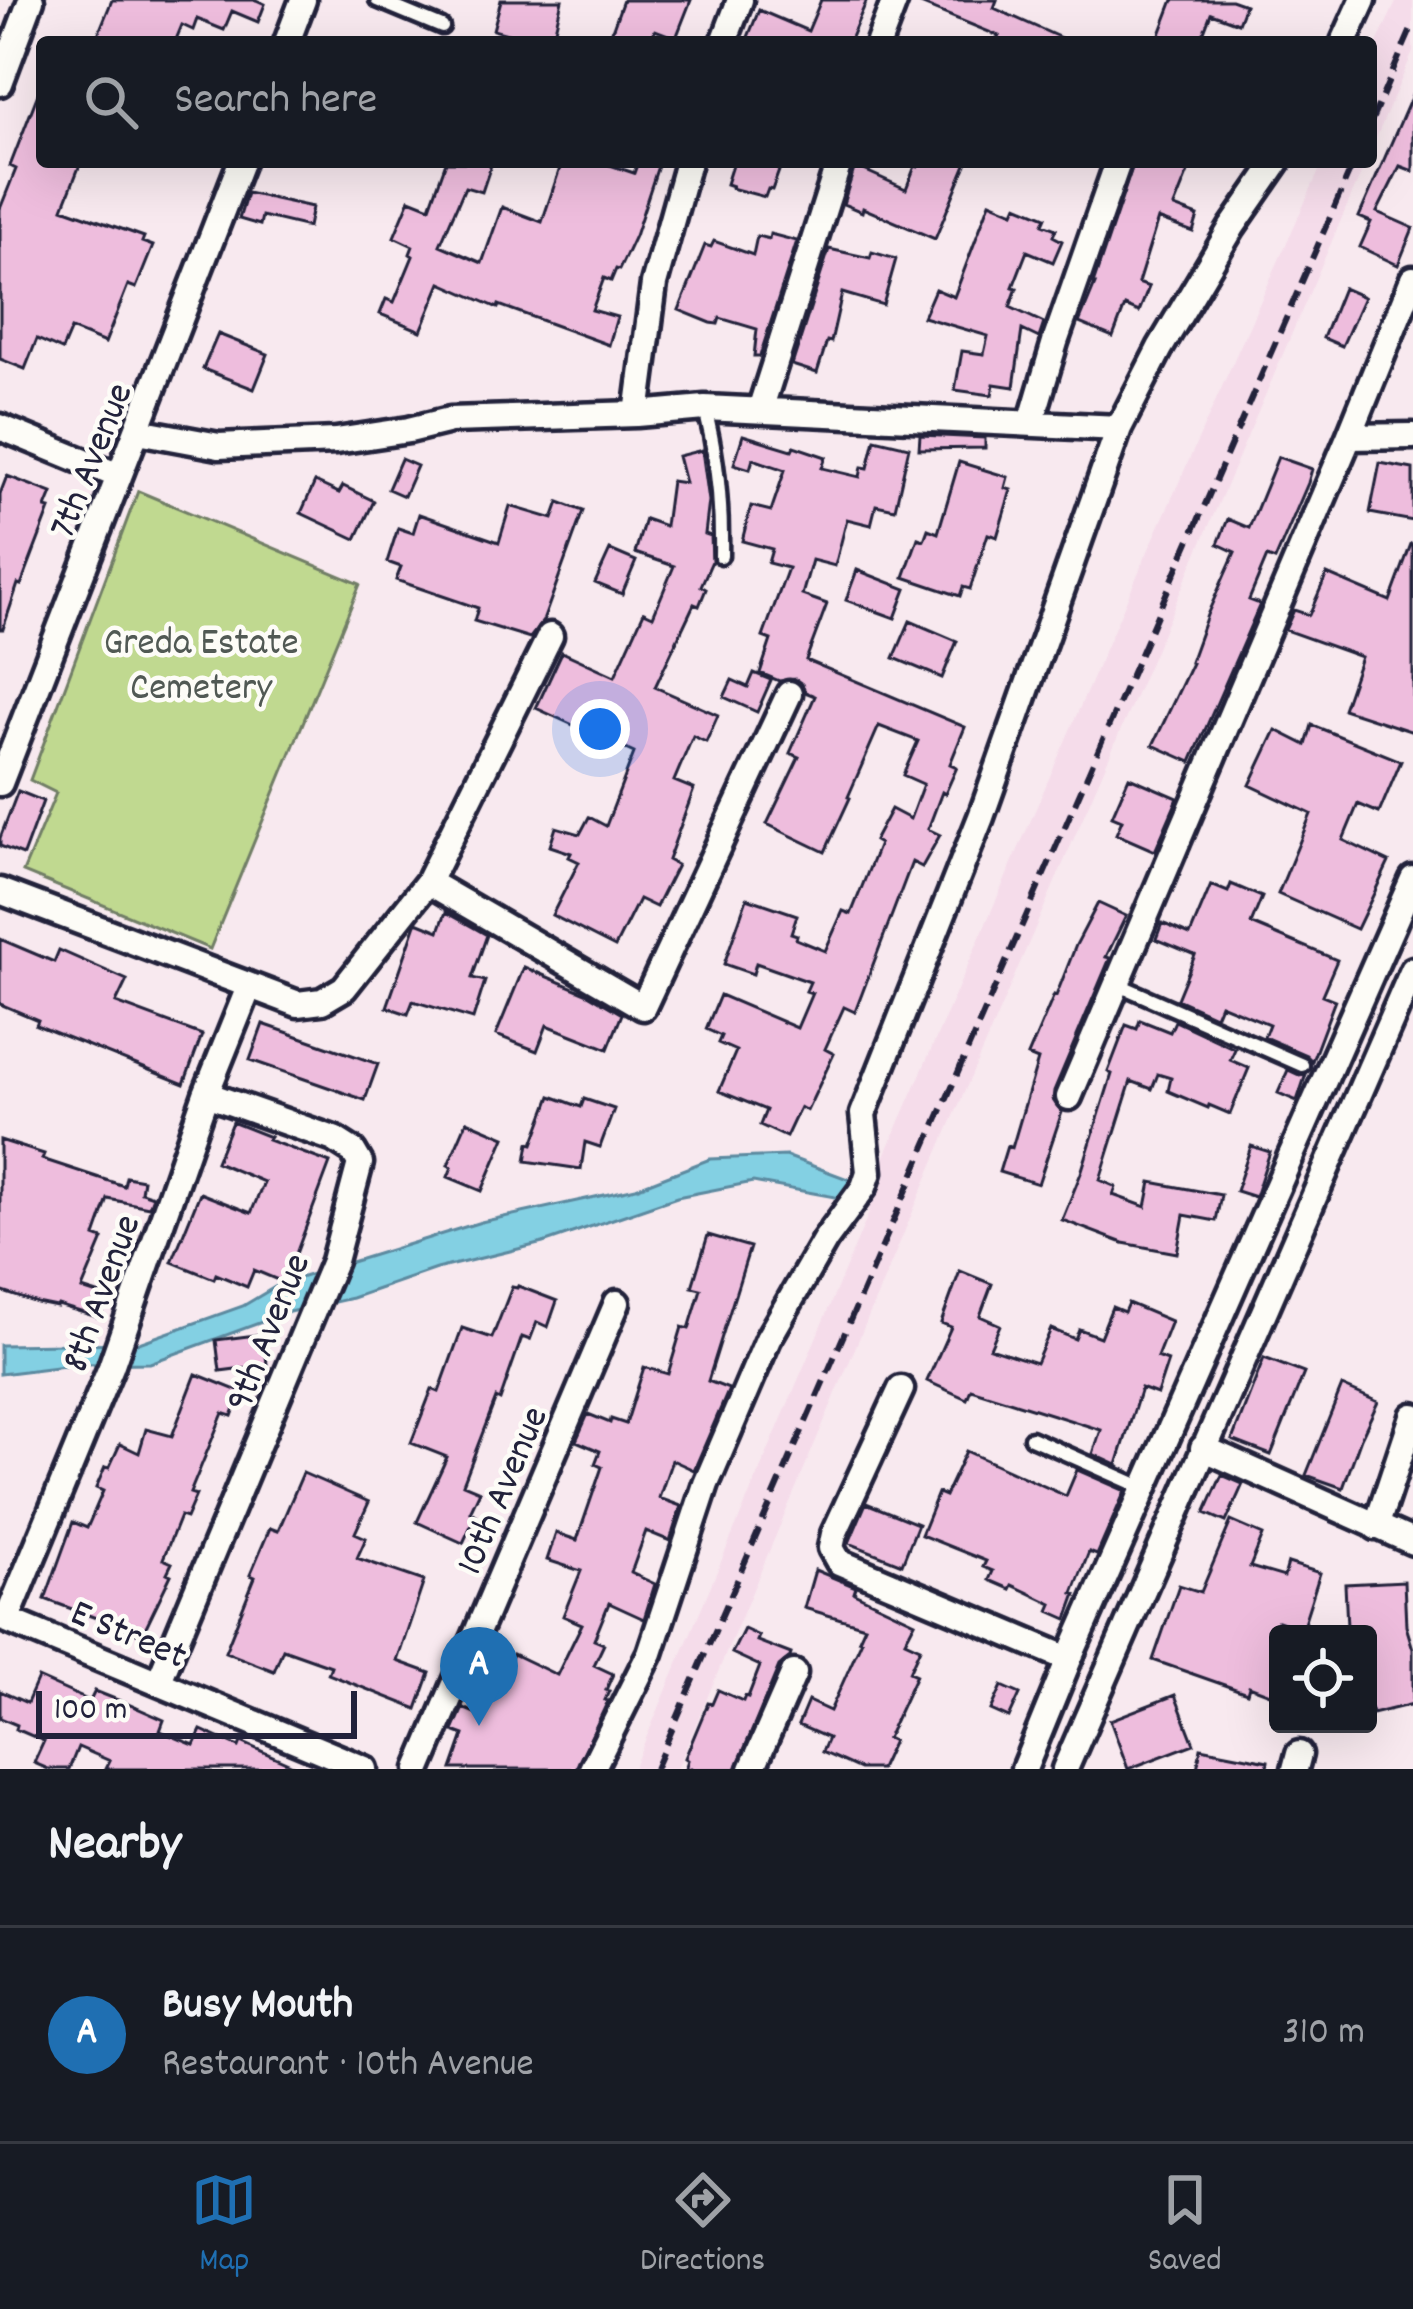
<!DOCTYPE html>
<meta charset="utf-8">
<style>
:root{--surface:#171b24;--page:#242831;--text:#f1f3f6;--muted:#9ea1a6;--line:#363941;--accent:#1f6fb2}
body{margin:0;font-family:Dekko,sans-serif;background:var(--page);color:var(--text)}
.controls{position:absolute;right:36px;bottom:36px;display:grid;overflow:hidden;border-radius:12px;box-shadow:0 12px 48px #0002}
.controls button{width:108px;height:108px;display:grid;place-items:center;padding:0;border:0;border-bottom:3px solid var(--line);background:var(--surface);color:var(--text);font:60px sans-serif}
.scale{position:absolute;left:36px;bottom:30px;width:321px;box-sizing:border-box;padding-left:12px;border:6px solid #22223b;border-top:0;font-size:33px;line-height:42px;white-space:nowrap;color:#22223b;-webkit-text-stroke:9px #fdfcf7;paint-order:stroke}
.you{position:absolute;left:600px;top:729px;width:42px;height:42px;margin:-30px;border:9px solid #fff;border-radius:50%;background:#1a73e8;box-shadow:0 0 0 18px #1a73e833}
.badge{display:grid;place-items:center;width:78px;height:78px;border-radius:50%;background:var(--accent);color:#fff;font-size:39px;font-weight:700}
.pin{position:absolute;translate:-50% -99px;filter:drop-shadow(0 3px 6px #0008)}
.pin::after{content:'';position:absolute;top:63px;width:42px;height:36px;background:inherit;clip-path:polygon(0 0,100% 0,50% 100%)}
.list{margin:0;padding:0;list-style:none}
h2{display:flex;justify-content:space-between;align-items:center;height:156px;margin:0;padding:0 48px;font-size:51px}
h2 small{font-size:39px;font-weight:400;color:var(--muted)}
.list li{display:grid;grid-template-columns:78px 1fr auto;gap:36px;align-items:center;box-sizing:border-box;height:216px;padding:0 48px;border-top:3px solid var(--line)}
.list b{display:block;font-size:45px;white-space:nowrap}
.list p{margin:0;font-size:39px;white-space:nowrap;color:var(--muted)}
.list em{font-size:39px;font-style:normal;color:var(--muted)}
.icon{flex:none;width:66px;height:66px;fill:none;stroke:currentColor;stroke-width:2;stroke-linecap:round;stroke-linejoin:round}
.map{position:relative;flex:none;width:1413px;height:1769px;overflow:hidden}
.search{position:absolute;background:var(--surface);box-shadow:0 12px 48px #0002;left:36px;right:36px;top:36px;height:132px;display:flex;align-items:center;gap:30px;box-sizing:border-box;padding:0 42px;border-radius:12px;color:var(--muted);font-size:45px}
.sheet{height:372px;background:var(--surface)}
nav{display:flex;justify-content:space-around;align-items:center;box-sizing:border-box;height:168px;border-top:3px solid var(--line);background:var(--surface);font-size:33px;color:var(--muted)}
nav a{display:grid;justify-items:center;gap:6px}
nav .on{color:var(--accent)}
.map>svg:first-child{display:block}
</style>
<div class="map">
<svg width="1413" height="1769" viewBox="0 0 1413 1769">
<rect width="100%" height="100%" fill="#f8e9ef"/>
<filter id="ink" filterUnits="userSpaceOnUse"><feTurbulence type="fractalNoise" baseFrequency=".00833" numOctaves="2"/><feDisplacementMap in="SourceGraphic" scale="24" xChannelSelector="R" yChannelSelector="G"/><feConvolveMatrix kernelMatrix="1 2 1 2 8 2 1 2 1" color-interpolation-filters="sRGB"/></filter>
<g filter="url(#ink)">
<!-- built -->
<path fill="#f5dcea" d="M1397,0H1413V52L1371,150V56Z
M1323,162H1366L922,1190L677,1769H633L869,1213L871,1188L1140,569Z"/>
<!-- green -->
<path fill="#c0d990" stroke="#717e66" stroke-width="3" d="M138,491L360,584L210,949L23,872L56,793L30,780Z"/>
<!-- water -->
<path fill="#83d0e3" stroke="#5c8aa0" stroke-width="3" d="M786,1156L853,1181L848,1202L835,1197L753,1182L677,1197L543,1243L436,1269L352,1298L289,1312L150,1363L81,1364L0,1374V1345L139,1343L243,1306L280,1284L481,1222L636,1188L710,1159Z"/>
<!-- building -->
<path fill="#eebddd" stroke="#22223b" stroke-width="3" d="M112,0H256L265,4L258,22L232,11L224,30L197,19L193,30L182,25L175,42H95Z
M501,0H562L552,42H506L508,34L493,30Z
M623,0H691L676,38L655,30L650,42H627L610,36Z
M821,0H867L849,42H746L759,10L808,31Z
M911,0H997L994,8L1070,42H996L999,36Z
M1173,0H1231L1245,5L1238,23L1211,13L1200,42H1157Z
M41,86L42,162H81L63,208L144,237L142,242L153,246L136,288L128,285L105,343L71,329L62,350L37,339L25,369L0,359V209L16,169L10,166Z
M1413,93V171L1400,166L1377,212L1413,228L1398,265L1360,247L1371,222L1359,217Z
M446,162H492L482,192L465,187L440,245L482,263L502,207L542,222L562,162H601L634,173L638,162L658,166L635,236L619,270L616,269L611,281L604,278L592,310L617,317L609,345L499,305L498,308L441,283L421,331L380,314L386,299L394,302L413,256L410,254L413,246L394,237L410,199L430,207Z
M733,162H777L776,166L780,168L772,190L768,189L765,197L731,188L732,186L726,184Z
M920,162H967L935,239L863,208L862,212L843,204L855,166L906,189L915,166L918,167Z
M1134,162H1192L1174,207L1198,216L1193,232L1158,219L1138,283L1149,287L1139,312L1125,306L1113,337L1079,323L1095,284H1093Z
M247,193L312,207L308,227L262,216L260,225L239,219Z
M990,202L1014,212L1017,205L1046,217L1043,224L1056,229L1053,236L1062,241L1053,262L1027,251L1013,287L1017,288L1010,307L1044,323L1039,338L1022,330L1014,387L994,384L992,395L955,390L962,351L984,354L988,336L923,317L935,289L954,297Z
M770,234L797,241L760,356H754L757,329L720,318L718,324L711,323L679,310L705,245L711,247L714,241L753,255L757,236L769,239Z
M829,249L870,258L872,252L896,259L883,305L842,293L831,342L827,341L817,373L792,365Z
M1343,288L1364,297L1342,346L1323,338Z
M218,334L268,354L254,389L203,369Z
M743,435L792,450L794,446L826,457L822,468L860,477L862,467L868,468L875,439L909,447L895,509L876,505L871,525L847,519L835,566L812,560L802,595L827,604L806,660L965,727L950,764L957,767L945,794L942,792L928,829L940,835L922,867L912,862L855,1012L844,1007L825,1049L834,1054L807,1111L800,1107L786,1137L760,1125L766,1110L719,1091L736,1051L718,1043L721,1036L706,1029L720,995L797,1028L812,993L806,991L810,982L756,963L753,974L724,964L747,898L797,915L791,933L797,935L796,939L825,951L843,911L851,914L879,844L874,841L891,809L910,819L923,784L903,775L918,741L879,726L848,797L850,798L825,852L767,824L799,757L790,753L815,696L805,692L802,684L795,679L779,681L760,673L771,640L763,637L788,568L768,563L772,549L742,541L751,506L771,511L785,470L753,459L750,469L734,464Z
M920,435L985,438V448L919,449Z
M702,450L709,501L705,534L711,536L712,561L701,586L706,589L699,606L694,604L655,687L718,715L706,742L693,736L674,781L694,789L668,860L677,865L656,907L639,899L615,947L552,915L579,862L569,857L571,853L550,846L556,827L580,834L589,817L606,826L634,753L536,708L562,652L615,676L644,612L653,616L674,566L635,553L645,519L665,526L671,481L685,483L678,456Z
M1278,457L1312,469L1308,483L1275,560L1267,557L1249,600L1260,604L1191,762L1153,745L1192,663L1190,662L1207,615L1235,552L1218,544L1228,519L1249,528Z
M401,459L417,466L404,496L388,489Z
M959,462L1008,477L1005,488L1011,490L997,537L988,534L970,589L963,587L960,596L904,577L918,538L924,540L928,529L938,533Z
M1380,463L1413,469V521L1370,513Z
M7,476L52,493L46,508L50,509L21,585L18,584L3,629H0V494Z
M315,482L339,493L343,486L374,501L356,539L301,513Z
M559,502L583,511L543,621L530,638L474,621L478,608L396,580L401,567L387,562L398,528L413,533L419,514L499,542L510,506L553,519Z
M1411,544L1413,545V732L1343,709L1361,657L1285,630L1294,610L1309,615L1327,574L1390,601Z
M610,550L636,561L622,594L595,583Z
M857,570L906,589L895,618L846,600Z
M910,621L957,641L942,678L894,658Z
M754,673L771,680L757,712L724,697L732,680L748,687Z
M1312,725L1401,761L1379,813L1358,804L1343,840L1389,862L1357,929L1278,894L1311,814L1250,785L1276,730L1306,745Z
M1129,777L1178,798L1155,851L1116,834L1122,820L1112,816Z
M18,791L43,801L23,855L0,846V838Z
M1231,884L1262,897L1251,924L1337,960L1322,995L1335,1000L1312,1061L1306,1055L1264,1037L1269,1024L1220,1004L1215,1016L1177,999L1195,955L1156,939L1162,923L1190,935L1211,885L1228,892Z
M1098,903L1126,916L1106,957L1110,958L1054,1091L1053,1100L1062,1112L1038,1184L999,1172L1007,1146L1012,1148L1038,1060L1028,1056L1054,995L1056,996L1076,945Z
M446,912L487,935L472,978L485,981L473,1019L413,1001L408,1014L387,1007L416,924L417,922L439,931Z
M0,939L54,962L59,950L127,980L116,1003L202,1035L184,1084L36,1025L38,1020L0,1004Z
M524,967L588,994L622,1014L608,1049L547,1025L537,1051L496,1035Z
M1140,1020L1170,1032L1175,1021L1235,1049L1230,1060L1249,1068L1230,1114L1209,1105L1208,1108L1168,1091L1171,1078L1158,1074L1152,1089L1131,1081L1100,1180L1116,1187L1113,1195L1146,1207L1151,1182L1221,1195L1216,1221L1184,1215L1177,1253L1123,1243L1062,1220L1081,1173L1112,1074L1108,1072L1126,1025L1137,1029Z
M263,1024L378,1064L365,1100L250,1060Z
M1288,1070L1299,1075L1306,1074L1297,1101L1278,1093Z
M551,1096L581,1107L584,1099L614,1109L600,1147L585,1142L581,1169L526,1161L529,1143L533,1144Z
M467,1121L505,1137L482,1191L448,1177L452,1167L448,1165Z
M232,1122L270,1137L268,1140L330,1163L285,1283L254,1270L247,1287L216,1274L214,1279L172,1262L200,1193L251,1213L264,1182L216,1162Z
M0,1140L44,1154L42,1159L124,1186L126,1177L143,1180L141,1192L153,1196L149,1207L108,1199L95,1236L103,1239L82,1289L107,1297L100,1318L58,1305L57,1307L37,1303L0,1291Z
M1251,1146L1270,1152L1255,1197L1236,1191Z
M708,1235L750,1247L708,1381L729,1389L694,1470L672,1460L659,1498L681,1506L670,1541L646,1531L631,1573L655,1584L644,1619L609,1603L594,1640L604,1644L594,1665L613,1674L606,1690L609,1691L605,1700L608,1701L576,1769H452L464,1735L453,1731L463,1708L484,1717L513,1654L557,1675L582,1624L563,1616L581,1571L547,1560L556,1533L577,1540L602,1467L595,1464L600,1451L576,1441L588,1414L610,1423L611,1419L626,1424L644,1367L668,1374L682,1327L689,1329L701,1289L692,1287Z
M960,1271L992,1284L980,1316L1000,1325L990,1348L1036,1363L1051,1329L1075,1339L1079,1329L1100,1337L1112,1307L1124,1312L1128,1303L1171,1321L1157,1357L1168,1361L1157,1394L1141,1388L1117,1465L1093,1454L1101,1430L971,1389L967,1399L927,1381L951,1327L941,1323Z
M518,1286L557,1301L548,1327L537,1322L530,1340L522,1337L500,1400L496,1398L463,1484L480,1491L470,1512L476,1515L463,1543L417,1522L447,1457L411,1443L432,1389L439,1392L462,1328L492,1338L512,1287L517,1288Z
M264,1334L267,1365L220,1371L216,1340Z
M1264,1358L1304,1373L1271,1455L1232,1440Z
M196,1374L241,1392L232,1416L223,1413L190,1493L196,1495L186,1518L180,1516L163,1559L172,1563L167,1573L171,1575L142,1635L45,1599L73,1522L87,1528L103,1491L96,1488L105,1467L109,1468L120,1444L139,1453L146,1429L172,1436Z
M1342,1386L1378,1402L1361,1438L1343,1488L1306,1475Z
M966,1451L1066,1496L1077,1470L1125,1491L1097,1555L1089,1552L1073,1593L1076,1594L1067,1619L1049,1611L1052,1604L1012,1585L1010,1589L989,1580L993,1571L983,1567L986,1561L921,1535L938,1493L945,1496Z
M303,1473L369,1502L355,1533L366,1538L357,1558L424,1581L397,1661L430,1673L417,1709L328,1674L331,1666L283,1649L274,1671L225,1652L255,1577L250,1575L270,1528L278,1531Z
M1222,1475L1243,1484L1226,1522L1205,1513Z
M866,1503L918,1524L902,1564L849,1543Z
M1231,1521L1263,1535L1250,1567L1284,1577L1288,1563L1320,1573L1302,1629L1278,1621V1697L1249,1686L1247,1693L1153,1660L1179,1585L1201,1592Z
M815,1570L856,1587L854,1593L915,1622L905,1641L920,1648L909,1672L916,1675L887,1738L893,1741L880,1769H860L822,1752L828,1738L798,1725L808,1701L830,1711L862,1640L859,1639L865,1626L804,1608Z
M1404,1581L1406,1626L1413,1649V1704L1372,1714L1368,1700V1626L1347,1627L1345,1584Z
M744,1629L759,1636L757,1641L791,1654L790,1657L779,1666L736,1769H685L688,1760L685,1758L708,1703L712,1704L718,1690L743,1701L745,1696L748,1697L760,1666L732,1653Z
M38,1678L90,1701L95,1691L130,1705L164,1720L160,1731L194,1745L201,1730L239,1747L241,1742L302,1769H106L110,1761L78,1747L69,1769H48L34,1763L44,1741L16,1729L17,1725L0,1718V1691L27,1703Z
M1002,1686L1020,1694L1009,1718L991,1710Z
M1175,1695L1194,1744L1128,1769L1110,1720Z
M1201,1748L1268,1761L1267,1769H1197Z"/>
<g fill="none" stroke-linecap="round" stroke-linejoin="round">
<defs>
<path id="lane" d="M377,0L442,27
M705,409C718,459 722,505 721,556
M1117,984L1302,1065
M1031,1438L1144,1488"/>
<path id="street" d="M287,42L303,0
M724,42L740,0
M879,42L895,0
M1344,42L1363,0
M0,83L31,0
M760,410L839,162
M637,414L654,284L688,162
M1031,423L1055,342L1118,162
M0,427L119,476
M138,431L219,446L336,441L409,430L450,420L637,414L705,408L1119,428
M1349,437L1413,436
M0,783L241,162
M428,882L643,1007L789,694
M0,891L298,1004L322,1001L344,988L428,882L550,636
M1069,1097L1349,437L1413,279
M901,1389L834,1534L831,1548L839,1562L1069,1659
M1203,1448L1413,1542
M1376,1527L1413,1416
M0,1617L365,1769
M7,1619L111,1367L206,1094L249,987
M159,1681L334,1261L360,1163L353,1151L334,1139L206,1094
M419,1769L617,1303
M592,1769L650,1653L706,1484L768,1339L825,1240L864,1187L869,1172L863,1114L981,817L1119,428L1160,348L1232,227L1277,162
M752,1769L794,1673
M1024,1769L1069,1659L1413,879
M1065,1769L1413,970
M1295,1769L1299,1754"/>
</defs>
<!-- lane casing -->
<use href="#lane" stroke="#22223b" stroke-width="21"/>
<!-- street casing -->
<use href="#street" stroke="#22223b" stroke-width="33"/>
<!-- lane -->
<use href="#lane" stroke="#fdfcf7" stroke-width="12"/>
<!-- street -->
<use href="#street" stroke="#fdfcf7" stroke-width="24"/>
<!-- rail -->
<path stroke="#22223b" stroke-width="6" stroke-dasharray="18 9" stroke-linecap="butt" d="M1371,122L1413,25
M655,1769L1354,162"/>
</g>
</g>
<g text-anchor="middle" stroke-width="9" stroke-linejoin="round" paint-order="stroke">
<!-- street labels -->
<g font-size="39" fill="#22223b" stroke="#fdfcf7">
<text transform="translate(88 459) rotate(-68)" y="14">7th Avenue</text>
<text transform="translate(98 1292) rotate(-70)" y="14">8th Avenue</text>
<text transform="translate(265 1331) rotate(-68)" y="14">9th Avenue</text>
<text transform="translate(499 1489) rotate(-67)" y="14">10th Avenue</text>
<text transform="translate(130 1631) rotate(23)" y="14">E Street</text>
</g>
<!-- park labels -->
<g font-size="39" fill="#515954" stroke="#fdfcf7">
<text x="201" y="653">Greda Estate<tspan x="201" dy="45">Cemetery</tspan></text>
</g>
</g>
</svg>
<div class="controls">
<button><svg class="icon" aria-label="locate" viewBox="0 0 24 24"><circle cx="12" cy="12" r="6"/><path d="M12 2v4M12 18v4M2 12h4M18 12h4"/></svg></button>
</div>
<div class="scale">100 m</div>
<div class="you"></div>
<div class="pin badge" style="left:479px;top:1726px">A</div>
<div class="search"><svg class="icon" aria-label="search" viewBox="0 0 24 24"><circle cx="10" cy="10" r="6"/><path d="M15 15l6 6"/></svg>Search here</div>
</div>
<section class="sheet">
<h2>Nearby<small></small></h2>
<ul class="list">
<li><span class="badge">A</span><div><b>Busy Mouth</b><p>Restaurant · 10th Avenue</p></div><em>310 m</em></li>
</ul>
</section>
<nav>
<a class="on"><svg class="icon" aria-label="map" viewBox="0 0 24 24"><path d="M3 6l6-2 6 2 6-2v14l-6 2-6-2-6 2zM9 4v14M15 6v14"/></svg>Map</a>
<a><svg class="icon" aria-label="directions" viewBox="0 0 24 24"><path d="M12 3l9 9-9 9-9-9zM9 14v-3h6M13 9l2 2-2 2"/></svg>Directions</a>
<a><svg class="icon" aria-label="saved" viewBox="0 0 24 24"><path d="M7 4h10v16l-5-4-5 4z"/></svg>Saved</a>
</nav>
